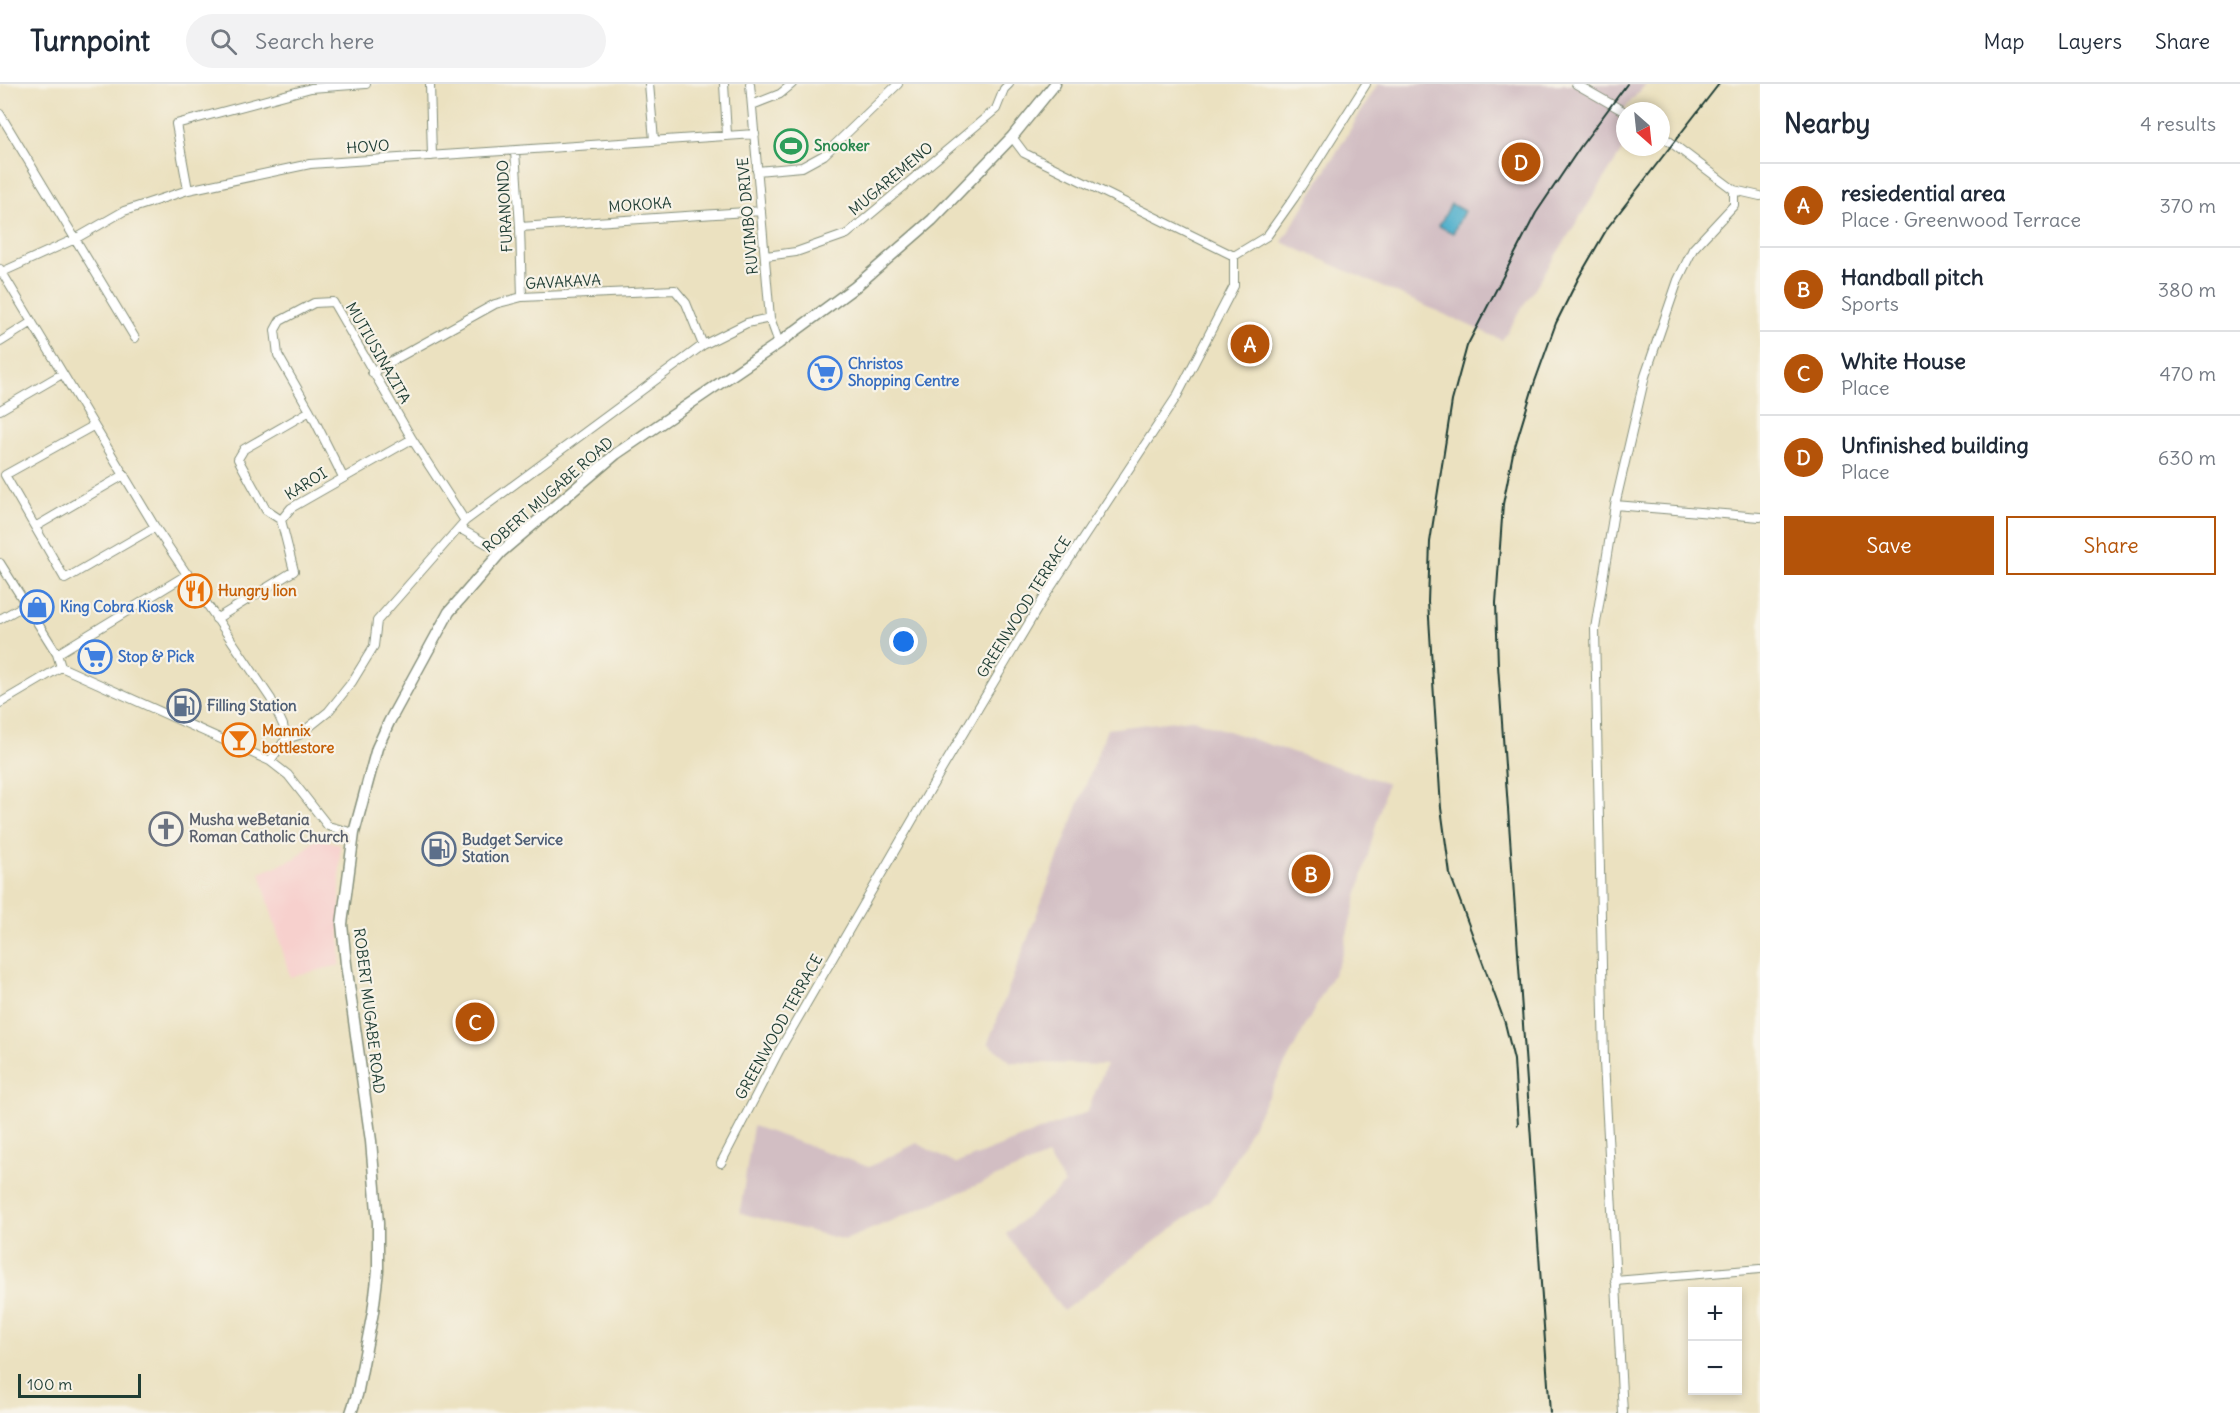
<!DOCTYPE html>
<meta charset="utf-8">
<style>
:root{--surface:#fff;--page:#f2f2f3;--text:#1f2937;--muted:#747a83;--line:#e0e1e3;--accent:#b45309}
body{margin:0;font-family:Delius,sans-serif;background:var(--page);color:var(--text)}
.controls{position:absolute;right:18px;bottom:18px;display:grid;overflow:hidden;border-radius:0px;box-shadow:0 3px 9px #0003}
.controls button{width:54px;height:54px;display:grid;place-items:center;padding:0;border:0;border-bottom:2px solid var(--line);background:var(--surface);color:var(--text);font:30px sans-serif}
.compass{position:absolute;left:1616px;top:18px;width:54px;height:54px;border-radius:50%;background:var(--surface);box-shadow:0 3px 9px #0003;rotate:153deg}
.scale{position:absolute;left:18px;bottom:15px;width:123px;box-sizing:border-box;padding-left:6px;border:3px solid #1f3d34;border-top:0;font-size:16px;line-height:21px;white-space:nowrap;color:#1f3d34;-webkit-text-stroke:4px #f7f3e8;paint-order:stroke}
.you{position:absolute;left:904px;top:558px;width:21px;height:21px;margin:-15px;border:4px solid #fff;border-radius:50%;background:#1a73e8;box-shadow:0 0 0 9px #1a73e833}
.badge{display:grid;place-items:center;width:39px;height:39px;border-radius:50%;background:var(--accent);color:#fff;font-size:20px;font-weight:700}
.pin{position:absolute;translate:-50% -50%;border:3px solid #fff;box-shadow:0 2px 6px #0006}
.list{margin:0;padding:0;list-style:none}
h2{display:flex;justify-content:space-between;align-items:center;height:78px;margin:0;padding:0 24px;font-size:26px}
h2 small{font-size:20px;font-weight:400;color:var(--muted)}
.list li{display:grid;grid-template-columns:39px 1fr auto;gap:18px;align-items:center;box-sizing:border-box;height:84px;padding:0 24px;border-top:2px solid var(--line)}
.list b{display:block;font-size:22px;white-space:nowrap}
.list p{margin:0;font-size:20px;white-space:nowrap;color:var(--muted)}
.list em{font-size:20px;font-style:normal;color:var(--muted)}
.actions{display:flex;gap:12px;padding:18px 24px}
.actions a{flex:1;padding:14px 0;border:2px solid var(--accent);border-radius:0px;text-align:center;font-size:21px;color:var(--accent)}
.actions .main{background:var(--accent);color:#fff}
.icon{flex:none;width:33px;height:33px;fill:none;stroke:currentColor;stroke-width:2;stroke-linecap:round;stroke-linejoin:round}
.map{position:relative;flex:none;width:1760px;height:1329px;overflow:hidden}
header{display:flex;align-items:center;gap:36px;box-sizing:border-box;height:84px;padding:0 30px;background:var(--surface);border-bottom:2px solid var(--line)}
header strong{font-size:28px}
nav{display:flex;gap:33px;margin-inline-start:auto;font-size:21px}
.search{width:420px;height:54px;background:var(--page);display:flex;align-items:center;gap:15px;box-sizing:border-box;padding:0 21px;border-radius:33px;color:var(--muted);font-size:22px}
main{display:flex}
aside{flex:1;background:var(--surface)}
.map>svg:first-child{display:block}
</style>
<header>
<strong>Turnpoint</strong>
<div class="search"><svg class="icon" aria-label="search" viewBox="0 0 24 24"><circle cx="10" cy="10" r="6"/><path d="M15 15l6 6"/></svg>Search here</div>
<nav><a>Map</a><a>Layers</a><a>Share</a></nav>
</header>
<main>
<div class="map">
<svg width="1760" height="1329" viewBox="0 0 1760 1329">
<rect width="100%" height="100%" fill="#f7f3e8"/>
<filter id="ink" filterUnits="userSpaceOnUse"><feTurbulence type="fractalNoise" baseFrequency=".0167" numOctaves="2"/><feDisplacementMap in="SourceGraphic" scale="12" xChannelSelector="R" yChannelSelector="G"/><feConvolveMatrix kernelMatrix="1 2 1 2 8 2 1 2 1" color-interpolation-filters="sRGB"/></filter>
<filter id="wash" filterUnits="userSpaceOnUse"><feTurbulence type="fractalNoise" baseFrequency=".008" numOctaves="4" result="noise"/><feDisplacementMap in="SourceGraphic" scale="24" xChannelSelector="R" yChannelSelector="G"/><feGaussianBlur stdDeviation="1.35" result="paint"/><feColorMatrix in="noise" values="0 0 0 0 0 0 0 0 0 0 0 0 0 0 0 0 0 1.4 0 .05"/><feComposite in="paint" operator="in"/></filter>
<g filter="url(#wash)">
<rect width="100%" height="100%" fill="#ebe1c0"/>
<!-- built -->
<path fill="#f7d0cd" d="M318,753L340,761V881L290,893L260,789L296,774Z"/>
<!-- industrial -->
<path fill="#d2bec3" d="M1378,0H1646L1618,32L1625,37V62L1502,256L1282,158Z
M1191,635L1387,699L1340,877L1215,1112L1063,1227L1006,1150L1065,1100L1047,1072L845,1156L740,1129L753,1042L869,1083L917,1059L955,1080L1087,1028L1106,981L1011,978L988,959L1107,645Z"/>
<!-- water -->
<path fill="#4cadcb" stroke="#367580" stroke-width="1.5" d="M1451,120L1464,127L1453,149L1439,142Z"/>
</g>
<g filter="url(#ink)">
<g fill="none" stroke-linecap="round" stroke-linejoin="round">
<defs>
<path id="minor" d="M430,0L432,72
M649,0L654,56
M724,0L727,51
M750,0L770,234L779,259
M1576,0L1625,28
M752,21L780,10L792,0
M0,30L135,254
M1661,51L1734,106L1760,112
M1012,53L1024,69L1234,172
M515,67L520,143L522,213
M757,87L802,83L824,71L898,0
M188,106L176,40L311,4L366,0
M520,143L761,127
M766,172L796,168L847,150L996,25L1004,5L1009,0
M1234,172L1267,152L1294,114L1366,0
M0,185L155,443L271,615L283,641L286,655L270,677
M0,189L75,155L124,127L188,106L310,80L755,50
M0,258L32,238
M372,288L495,220L522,213L675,206L686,219L703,261
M0,326L62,290
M93,342L5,391L65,495L155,443
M343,393L310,327L278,271L275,246L280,237L314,219L333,218L412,355L465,437
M1615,421L1760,433
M281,436L266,426L238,375L244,365L310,327
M35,443L124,391
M459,444L501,468
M0,479L57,570L61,583
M0,535L27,520
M216,535L294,487L281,436L291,424L412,355
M57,570L188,490
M0,619L61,583L270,677L288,691L328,742L354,749
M286,655L299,651L328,628L352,598L374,562L377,537L465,437L703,261L747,239L770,234
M721,1079L779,967L942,685L1045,512L1177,312L1234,202V172
M1615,1197L1760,1185
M1623,1329L1604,978L1595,545L1615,421L1645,292L1678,196L1693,165L1734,121V106"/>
<path id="major" d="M351,1329L357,1311L373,1228L378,1187V1139L371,1057L346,880L342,840L354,749L377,664L389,638L449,528L501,468L616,370L779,259L855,203L932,136L1012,53L1055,0"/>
</defs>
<!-- minor casing -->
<use href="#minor" stroke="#858f7a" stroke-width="10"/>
<!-- major casing -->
<use href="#major" stroke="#858f7a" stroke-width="13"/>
<!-- minor -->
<use href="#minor" stroke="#fff" stroke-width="8"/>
<!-- major -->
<use href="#major" stroke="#fff" stroke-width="10"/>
<!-- rail -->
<path stroke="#1f3d34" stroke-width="2" d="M1518,1041L1514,976L1505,939L1450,790L1441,724L1428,518L1430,458L1452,317L1467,262L1536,129L1581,62L1627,0
M1550,1329L1498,581L1496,519L1503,420L1513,369L1534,300L1556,239L1579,193L1608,143L1719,0"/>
</g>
</g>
<!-- icons -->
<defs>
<symbol id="stadium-ring" viewBox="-11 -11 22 22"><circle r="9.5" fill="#f7f3e8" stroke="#2e9e5b" stroke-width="1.5"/><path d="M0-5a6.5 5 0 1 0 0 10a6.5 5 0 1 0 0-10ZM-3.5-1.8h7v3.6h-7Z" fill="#2e9e5b"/></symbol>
<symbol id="supermarket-ring" viewBox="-11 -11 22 22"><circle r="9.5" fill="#f7f3e8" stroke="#3f7fe0" stroke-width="1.5"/><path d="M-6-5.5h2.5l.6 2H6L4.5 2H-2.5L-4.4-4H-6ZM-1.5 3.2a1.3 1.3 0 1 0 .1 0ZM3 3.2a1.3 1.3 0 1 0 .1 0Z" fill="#3f7fe0"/></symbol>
<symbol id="restaurant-ring" viewBox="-11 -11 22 22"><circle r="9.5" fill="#f7f3e8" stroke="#e8710a" stroke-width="1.5"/><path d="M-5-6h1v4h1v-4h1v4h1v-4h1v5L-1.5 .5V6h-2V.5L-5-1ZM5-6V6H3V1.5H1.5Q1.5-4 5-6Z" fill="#e8710a"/></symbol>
<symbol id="shop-ring" viewBox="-11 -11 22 22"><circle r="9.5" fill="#f7f3e8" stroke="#3f7fe0" stroke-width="1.5"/><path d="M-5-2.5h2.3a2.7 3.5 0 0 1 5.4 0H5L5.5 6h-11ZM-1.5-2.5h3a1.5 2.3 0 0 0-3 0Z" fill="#3f7fe0"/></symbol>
<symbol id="fuel-ring" viewBox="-11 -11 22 22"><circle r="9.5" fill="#f7f3e8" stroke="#5c6f8a" stroke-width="1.5"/><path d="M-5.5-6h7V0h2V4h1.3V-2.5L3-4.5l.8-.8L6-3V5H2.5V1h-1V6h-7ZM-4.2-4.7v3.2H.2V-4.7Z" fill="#5c6f8a"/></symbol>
<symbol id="bar-ring" viewBox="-11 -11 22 22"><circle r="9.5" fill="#f7f3e8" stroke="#e8710a" stroke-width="1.5"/><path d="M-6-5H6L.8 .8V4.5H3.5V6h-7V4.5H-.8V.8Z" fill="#e8710a"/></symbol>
<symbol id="church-ring" viewBox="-11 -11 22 22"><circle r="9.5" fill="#f7f3e8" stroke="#6b7280" stroke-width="1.5"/><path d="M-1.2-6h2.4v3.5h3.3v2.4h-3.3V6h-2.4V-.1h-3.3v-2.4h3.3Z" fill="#6b7280"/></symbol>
</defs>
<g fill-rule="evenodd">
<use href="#stadium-ring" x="772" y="43" width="38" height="38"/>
<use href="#supermarket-ring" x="806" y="270" width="38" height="38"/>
<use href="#restaurant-ring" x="176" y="488" width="38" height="38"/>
<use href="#shop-ring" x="18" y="504" width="38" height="38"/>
<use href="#supermarket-ring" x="76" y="554" width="38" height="38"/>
<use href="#fuel-ring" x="165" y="603" width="38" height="38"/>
<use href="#bar-ring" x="220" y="637" width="38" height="38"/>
<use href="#church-ring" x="147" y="726" width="38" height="38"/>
<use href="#fuel-ring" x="420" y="746" width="38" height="38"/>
</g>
<g text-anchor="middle" stroke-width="4.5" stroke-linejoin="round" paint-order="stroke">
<!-- leisure labels -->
<g font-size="15" font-weight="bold" fill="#27864d" stroke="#f7f3e8" text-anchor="start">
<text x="814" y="67">Snooker</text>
</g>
<!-- street labels -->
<g font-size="15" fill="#1f3d34" stroke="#f7f3e8">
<text transform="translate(368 63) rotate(-4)" y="5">HOVO</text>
<text transform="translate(891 95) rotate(-40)" y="5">MUGAREMENO</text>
<text transform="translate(640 121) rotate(-4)" y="5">MOKOKA</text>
<text transform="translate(505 122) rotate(-93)" y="5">FURANONDO</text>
<text transform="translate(748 132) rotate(-95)" y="5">RUVIMBO DRIVE</text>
<text transform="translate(563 198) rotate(-3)" y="5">GAVAKAVA</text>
<text transform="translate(378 269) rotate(60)" y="5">MUTIUSINAZITA</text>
<text transform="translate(306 400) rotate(-32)" y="5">KAROI</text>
<text transform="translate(548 411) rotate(-41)" y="5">ROBERT MUGABE ROAD</text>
<text transform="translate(1024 523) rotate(-58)" y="5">GREENWOOD TERRACE</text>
<text transform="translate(369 927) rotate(83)" y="5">ROBERT MUGABE ROAD</text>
<text transform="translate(779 943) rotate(-61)" y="5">GREENWOOD TERRACE</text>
</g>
<!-- shop labels -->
<g font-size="15" font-weight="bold" fill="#366cbe" stroke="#f7f3e8" text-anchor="start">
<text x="848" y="285">Christos<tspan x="848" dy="17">Shopping Centre</tspan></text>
<text x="60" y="528">King Cobra Kiosk</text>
<text x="118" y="578">Stop &amp; Pick</text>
</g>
<!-- food labels -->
<g font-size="15" font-weight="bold" fill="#c56008" stroke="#f7f3e8" text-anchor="start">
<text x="218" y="512">Hungry lion</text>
<text x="262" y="652">Mannix<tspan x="262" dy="17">bottlestore</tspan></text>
</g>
<!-- service labels -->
<g font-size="15" font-weight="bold" fill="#4e5e75" stroke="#f7f3e8" text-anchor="start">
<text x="207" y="627">Filling Station</text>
<text x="462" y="761">Budget Service<tspan x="462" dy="17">Station</tspan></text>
</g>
<!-- worship labels -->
<g font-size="15" font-weight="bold" fill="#5b616d" stroke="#f7f3e8" text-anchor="start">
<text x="189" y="741">Musha weBetania<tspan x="189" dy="17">Roman Catholic Church</tspan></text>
</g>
</g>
</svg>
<div class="controls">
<button>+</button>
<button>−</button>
</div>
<svg class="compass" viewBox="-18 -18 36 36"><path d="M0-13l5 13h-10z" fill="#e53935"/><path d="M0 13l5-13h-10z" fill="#747a83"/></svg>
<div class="scale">100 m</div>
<div class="you"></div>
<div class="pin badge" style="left:1250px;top:260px">A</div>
<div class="pin badge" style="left:1311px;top:790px">B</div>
<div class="pin badge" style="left:475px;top:938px">C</div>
<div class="pin badge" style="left:1521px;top:78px">D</div>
</div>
<aside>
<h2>Nearby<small>4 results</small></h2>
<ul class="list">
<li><span class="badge">A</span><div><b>resiedential area</b><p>Place · Greenwood Terrace</p></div><em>370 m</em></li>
<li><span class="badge">B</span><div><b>Handball pitch</b><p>Sports</p></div><em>380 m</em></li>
<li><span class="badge">C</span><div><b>White House</b><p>Place</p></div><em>470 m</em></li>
<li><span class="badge">D</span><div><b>Unfinished building</b><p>Place</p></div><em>630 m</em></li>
</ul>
<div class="actions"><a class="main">Save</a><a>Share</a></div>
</aside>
</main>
